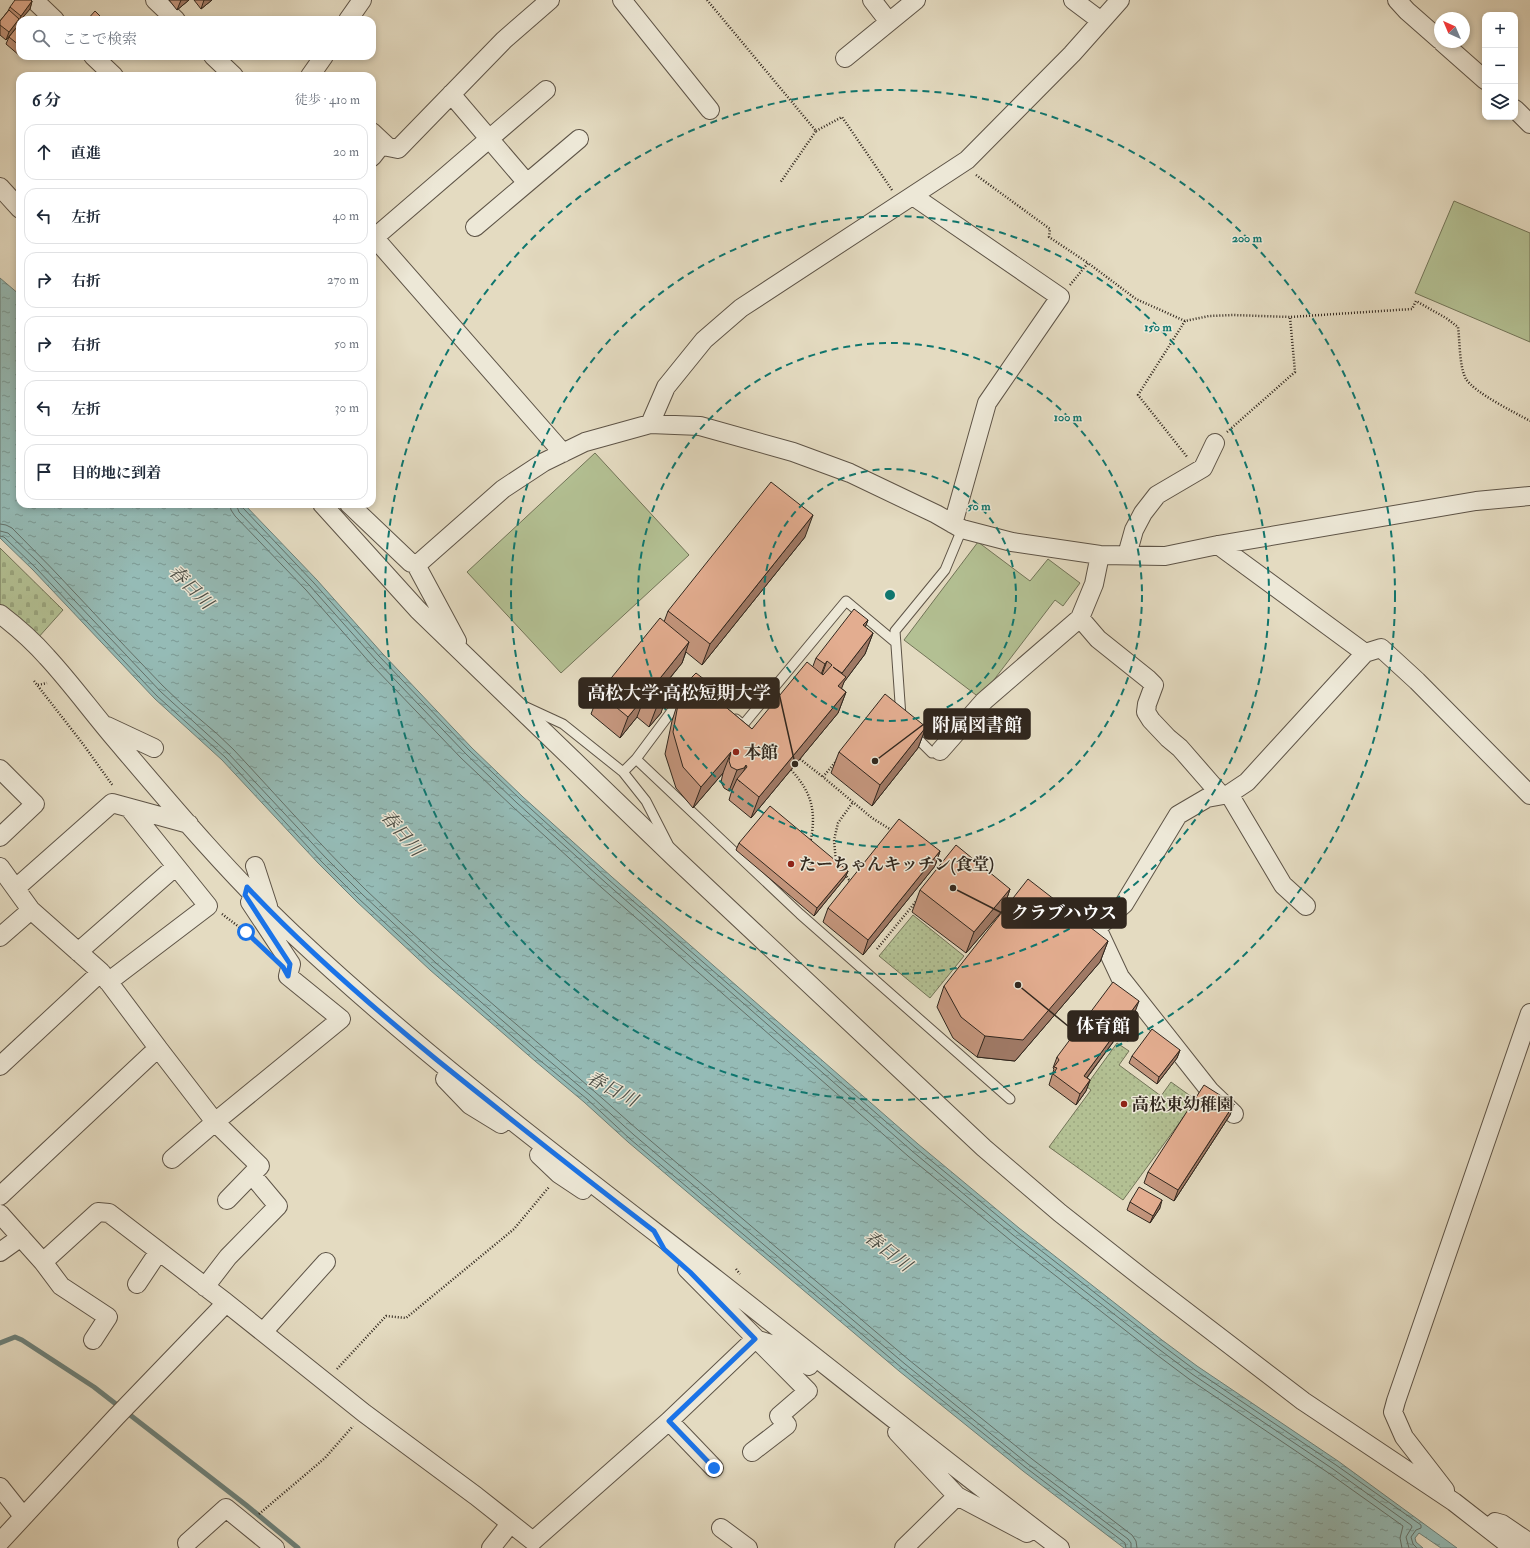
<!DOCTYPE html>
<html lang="ja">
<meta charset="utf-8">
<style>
:root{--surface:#fff;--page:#f2f2f3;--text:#1f2937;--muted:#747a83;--line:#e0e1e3}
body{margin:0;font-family:"IM FELL Double Pica","Noto Serif JP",serif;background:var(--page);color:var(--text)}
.controls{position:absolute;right:12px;top:12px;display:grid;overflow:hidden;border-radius:8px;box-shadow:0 2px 6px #0003}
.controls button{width:36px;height:36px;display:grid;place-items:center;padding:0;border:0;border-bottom:1px solid var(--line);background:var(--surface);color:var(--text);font:20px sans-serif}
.compass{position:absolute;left:1434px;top:12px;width:36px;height:36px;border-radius:50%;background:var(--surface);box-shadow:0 2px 6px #0003;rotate:316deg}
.stop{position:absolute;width:12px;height:12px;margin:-9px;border:3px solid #1a73e8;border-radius:50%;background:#fff}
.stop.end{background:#1a73e8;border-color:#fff;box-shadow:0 1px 4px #0008}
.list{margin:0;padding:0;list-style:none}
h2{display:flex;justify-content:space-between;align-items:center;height:52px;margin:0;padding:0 16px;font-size:17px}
h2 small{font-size:13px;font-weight:400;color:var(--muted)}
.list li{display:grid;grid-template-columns:26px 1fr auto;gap:12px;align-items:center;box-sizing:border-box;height:56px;margin:0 8px 8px;padding:0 8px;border:1px solid var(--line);border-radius:12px}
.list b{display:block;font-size:15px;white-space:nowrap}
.list em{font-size:13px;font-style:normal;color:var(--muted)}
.icon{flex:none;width:22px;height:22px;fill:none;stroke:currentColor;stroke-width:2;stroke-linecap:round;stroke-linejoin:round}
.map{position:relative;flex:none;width:1530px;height:1548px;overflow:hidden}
.search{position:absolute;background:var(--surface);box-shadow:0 2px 6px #0003;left:16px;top:16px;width:360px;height:44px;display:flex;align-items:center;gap:10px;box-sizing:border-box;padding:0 14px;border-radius:12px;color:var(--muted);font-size:15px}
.panel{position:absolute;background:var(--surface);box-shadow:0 2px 6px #0003;left:16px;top:72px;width:360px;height:436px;border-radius:12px}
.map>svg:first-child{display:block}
</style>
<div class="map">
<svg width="1530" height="1548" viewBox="0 0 1530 1548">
<defs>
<pattern id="green-dots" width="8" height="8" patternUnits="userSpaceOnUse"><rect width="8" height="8" fill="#b3c093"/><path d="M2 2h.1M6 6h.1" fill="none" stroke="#9aa57e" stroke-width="1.8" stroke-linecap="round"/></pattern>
<pattern id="cemetery-stones" width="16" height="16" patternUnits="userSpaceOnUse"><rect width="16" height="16" fill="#b3c093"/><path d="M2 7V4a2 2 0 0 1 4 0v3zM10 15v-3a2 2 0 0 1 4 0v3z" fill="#9aa57e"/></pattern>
<pattern id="water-ripples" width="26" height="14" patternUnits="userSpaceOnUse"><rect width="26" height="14" fill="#95bbb6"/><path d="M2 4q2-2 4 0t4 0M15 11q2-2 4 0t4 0" fill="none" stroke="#7a9893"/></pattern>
</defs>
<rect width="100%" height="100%" fill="#e4dbc1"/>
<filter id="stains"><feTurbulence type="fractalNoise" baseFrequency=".005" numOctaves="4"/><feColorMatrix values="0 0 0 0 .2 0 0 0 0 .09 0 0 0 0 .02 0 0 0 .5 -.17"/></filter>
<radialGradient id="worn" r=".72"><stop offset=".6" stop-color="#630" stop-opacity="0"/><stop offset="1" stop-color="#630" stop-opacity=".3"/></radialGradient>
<!-- green -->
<path fill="url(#green-dots)" stroke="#727458" d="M913,915L964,956L930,998L879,956Z
M1117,1043L1129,1051L1119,1065L1161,1096L1171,1082L1196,1100L1123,1200L1049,1147L1091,1090L1086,1086Z"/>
<!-- cemetery -->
<path fill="url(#cemetery-stones)" stroke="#727458" d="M0,548L63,610L37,639L0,608Z"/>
<!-- pitch -->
<path fill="#b3c093" stroke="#727458" d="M1454,201L1530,233V342L1415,293Z
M595,453L689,555L561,673L467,572Z
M978,542L1030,581L1048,559L1080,583L1063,606L1055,600L980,698L904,640Z"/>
<!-- water -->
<path fill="url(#water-ripples)" stroke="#6d8079" d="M0,278L20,295V504H244L317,580L382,653L472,748L523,797L612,877L918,1144L1019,1228L1162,1340L1197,1366L1338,1461L1457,1548H1441L1419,1533L1415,1538L1416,1542L1423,1548H1124L1023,1471L899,1371L628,1142L584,1102L535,1061L430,970L356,901L318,863L222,760L155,699L33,570L0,538Z"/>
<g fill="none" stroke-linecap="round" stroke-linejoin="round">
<!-- shore -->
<path stroke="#63716a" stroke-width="1" d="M230,504L231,510L235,516L306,590L371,664L461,758L513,807L602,888L908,1156L1010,1240L1153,1352L1189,1379L1330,1474L1403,1526L1400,1538L1402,1548
M236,504L239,512L310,586L376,660L466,754L517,803L606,883L912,1151L1013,1235L1156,1347L1192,1374L1333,1469L1411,1525L1412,1527L1406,1537L1409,1548
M241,504L243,508L314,583L379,656L469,750L520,799L609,880L916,1148L1016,1231L1159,1343L1195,1370L1336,1465L1421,1525V1528L1416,1530L1411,1537L1413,1544L1417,1548
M0,524L6,525L12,528C64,579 112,634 163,686C185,709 212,727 234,750C278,797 320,845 366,890C453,974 548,1049 638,1130L909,1360L1032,1459L1132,1535L1136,1541L1137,1548
M0,531L8,533L40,564L161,692L228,753L325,857L363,895L436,963L541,1054L590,1095L634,1135L905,1364L1028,1464L1128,1539L1131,1543V1548
M0,536L4,537L36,568L157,696L225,757L321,861L359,899L433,967L537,1058L587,1099L630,1139L902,1368L1025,1467L1125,1543L1126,1548"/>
<!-- stream -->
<path stroke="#6d8079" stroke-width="5" d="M0,1343L15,1337L22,1340L94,1387L246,1505L298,1548"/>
<defs>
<path id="lane" d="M524,706L563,724L623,772L646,801L668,844
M901,717L895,631L945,570L962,529
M736,719L743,725L846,601L895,642
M913,734L932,753
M636,759L800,914L1010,1099
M623,772L636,759L686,692"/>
<path id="street" d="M34,0L55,20
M155,0L176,20
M622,0L710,110
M872,0L889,22
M1073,0L1101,21
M1397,0L1407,11L1440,40
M348,20L362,0
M1442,42L1485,80
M93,56L114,76
M213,56L234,76
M845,58L916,0
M310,76L324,56
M451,94L527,183L579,139
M1515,109L1530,124
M372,132L388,147L398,149L504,40L550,0
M372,157L383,143
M0,187L20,209
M913,196L1060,297L987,403L953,524
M475,227L527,183
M372,235L563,453
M374,238L546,90
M650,424L666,387L704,340L741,308L967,160L1072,54L1120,0
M322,504L418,610L509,698L675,858L984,1148L1060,1213L1145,1280L1303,1401L1454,1502L1513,1548
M349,504L411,563H419L503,489L544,462L585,442L650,424L700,426L793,452L850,473L936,514L962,529L1012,542L1100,555L1165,556L1218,545L1476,501L1530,496
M1218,545L1365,653L1247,782L1229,794L1207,798L1178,815L1124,904L1097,928L1120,977L1210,1091L1234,1114
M1127,555L1134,530L1143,513L1157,495L1203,468L1215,443
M415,563L457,641
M0,614C17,627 33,641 47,657C71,683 92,712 115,739C172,806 229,874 293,934C423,1056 566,1163 707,1272C825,1364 941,1458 1060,1548
M1080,618L1098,639L1148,679L1154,685L1147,704L1146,712L1151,720L1168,738L1180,748L1221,795
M1365,653L1381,648L1417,681L1530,795
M107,726L154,748
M940,751L984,701L1080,618L1094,584L1100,555
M0,769L35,804L0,837
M1229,794L1283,885L1306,906
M255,866L268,906
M0,867L31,910L101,972L0,1066
M16,888L112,803L189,824
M0,937L31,910
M78,952L175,867
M108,982L208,906L129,808
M158,1048L215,1122L260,1166L227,1200
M445,1079L470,1105L501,1124
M539,1155L559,1174L583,1190
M172,1159L215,1122L341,1019L288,976L291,964L250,902
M0,1196L158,1048L101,972
M0,1214L43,1262L61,1286L108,1317L93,1340
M0,1252L21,1237
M43,1262L98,1212L109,1213L224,1301L364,1413L476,1496L533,1541L669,1421L755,1339L781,1347L809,1366
M687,1269L808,1391L779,1416L787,1425L752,1452
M137,1284L159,1251
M205,1287L228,1257L278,1206L252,1175
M263,1332L326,1262
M669,1421L714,1468
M897,1432L957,1496L904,1548
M0,1487L23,1516
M1445,1490L1404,1437L1393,1412L1396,1401L1530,1013
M957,1496L1027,1533
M1495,1522L1502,1524L1530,1543
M721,1528L748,1548
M0,1542L116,1417L226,1303
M187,1543L226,1508L275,1548
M491,1548L510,1524"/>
</defs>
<!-- lane casing -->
<use href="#lane" stroke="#5e5447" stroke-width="11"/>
<!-- street casing -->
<use href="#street" stroke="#5e5447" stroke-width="20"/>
<!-- path -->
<path stroke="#31271e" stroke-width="2.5" stroke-dasharray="1 2" stroke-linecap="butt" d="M707,0L816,131L780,183
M816,131L842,117L892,190
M976,175L1050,229L1049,237L1088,263
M1070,285L1088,263L1136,299L1185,321L1209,316L1233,315L1290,317
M1185,321L1138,395L1188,458
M1227,432L1295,372L1290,317L1412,309L1416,301L1446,318L1458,327C1460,341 1459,366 1466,379C1475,393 1514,412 1530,421
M34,681L83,744L113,786
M38,685L47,683
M800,759L823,777
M837,760L823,777L872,818L893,831
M791,770C812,792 817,813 810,843
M935,857L944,862
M836,862L834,840L838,823L853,802
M845,874L850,881L848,883
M222,914L251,936
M877,949L918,899
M736,1269L740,1274
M337,1369L386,1316L406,1318L514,1229L549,1187
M259,1514L325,1458L353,1426"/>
<!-- lane -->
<use href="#lane" stroke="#ede8d7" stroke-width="9"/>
<!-- street -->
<use href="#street" stroke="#ede8d7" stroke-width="18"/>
</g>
<!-- wall -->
<path fill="#c3957c" stroke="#31271e" d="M169,0H189L177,10Z
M194,0H212L201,9Z
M32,1L30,9L20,20L17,27L6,40L0,35V21L8,11L10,7Z
M20,29V56L6,44L9,37Z
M805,537L702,665L686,652L682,663L663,687L661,713L649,727L637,717L620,738L591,714L599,693L664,622L668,611Z
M868,620L865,627L873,633L865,654L844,682L841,688L846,692L838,713L751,818L729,800L732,790L729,791L724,788L721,782L723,773L693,808L676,788L665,754L672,721L679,699L711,695L752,729L813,666L816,658Z
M926,727L918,748L872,806L831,773L839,752Z
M739,843L848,871L845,878L814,916L736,850Z
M940,851L935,866L863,955L823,922L828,908Z
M1010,889L1003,910L966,953L912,912L920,890Z
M1108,941L1100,962L1015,1061L977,1057L953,1038L937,1007L944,986Z
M1135,1012L1087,1078L1090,1080L1086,1091L1076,1105L1049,1085L1054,1069L1053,1068L1057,1057Z
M1180,1050L1177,1058L1157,1084L1129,1063L1132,1056Z
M1234,1104L1230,1115L1174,1201L1144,1183L1148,1172Z
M1130,1202L1160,1208L1150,1223L1127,1210Z"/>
<!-- shaded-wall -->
<path fill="#9f7965" stroke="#31271e" d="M181,0H189L177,10Z
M204,0H212L201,9Z
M32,1L30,9L18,23L21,16Z
M19,19L17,27L6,40L9,32Z
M813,515L805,537L702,665L710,644Z
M868,620L860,641L863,625Z
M873,633L865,654L844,682L838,698L834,694L842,673Z
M689,642L682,663L651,701L657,682Z
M827,661L819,683L817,685L825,664Z
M714,687L706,709L709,693Z
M668,692L661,713L649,727L657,706Z
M846,692L838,713L751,818L759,797Z
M645,696L637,717L620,738L628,717Z
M926,727L918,748L872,806L880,785Z
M731,752L723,773L693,808L701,787Z
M746,765L740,782L737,779L732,790L729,791L737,770Z
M940,851L935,866L863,955L868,940Z
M848,871L845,878L814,916L817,908Z
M1010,889L1003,910L966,953L974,932Z
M1108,941L1100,962L1015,1061L977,1057L985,1036Z
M1139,1001L1135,1012L1080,1087L1084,1076Z
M1180,1050L1177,1058L1157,1084L1159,1077Z
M1090,1080L1086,1091L1076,1105L1080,1094Z
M1234,1104L1230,1115L1174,1201L1178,1190Z
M1162,1200L1160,1208L1150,1223L1153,1216Z"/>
<!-- building -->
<path fill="#e3ad90" stroke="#31271e" d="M15,0H31L32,1L21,16L10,7Z
M9,10L19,19L9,32L0,25V21Z
M95,11L104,20H87Z
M17,27L20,29V46L9,37Z
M771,482L813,515L710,644L668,611Z
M854,609L868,620L863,625L873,633L842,673L833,667L846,677L838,686L846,692L759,797L737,779L747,767L746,765L744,768L737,770L731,767L729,761L731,752L701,787L683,767L673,732L679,699L691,678L696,673L714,687L709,693L752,729L807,662L823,675L832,665L827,661L825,664L816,658Z
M660,618L689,642L657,682L668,692L657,706L645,696L628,717L599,693Z
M885,694L926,727L880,785L839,752Z
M770,806L848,871L817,908L739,843Z
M899,819L940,851L868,940L828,908Z
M956,845L1010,889L974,932L920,890Z
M1028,879L1108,941L1023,1040L985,1036L961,1017L944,986Z
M1113,982L1139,1001L1084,1076L1090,1080L1080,1094L1053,1074L1057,1068L1054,1067L1059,1060L1057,1057Z
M1152,1029L1180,1050L1159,1077L1132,1056Z
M1204,1085L1234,1104L1178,1190L1148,1172Z
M1139,1187L1162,1200L1153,1216L1130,1202Z"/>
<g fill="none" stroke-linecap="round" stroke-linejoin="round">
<!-- route -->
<path stroke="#1a73e8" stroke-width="5" d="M246,932L283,967L288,976L290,964L245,895L247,887C306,950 371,1006 437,1060C509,1118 581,1175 654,1231L664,1249L690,1272L755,1339L669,1421L714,1468"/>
</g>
<!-- distance rings -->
<g fill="none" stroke="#0f766e" stroke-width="2" stroke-dasharray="7 5">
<circle cx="890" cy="595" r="126"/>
<circle cx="890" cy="595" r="252"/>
<circle cx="890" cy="595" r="379"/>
<circle cx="890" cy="595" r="505"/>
</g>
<!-- markers -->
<g fill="#8f2418" stroke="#ede8d7" stroke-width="1.5">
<circle cx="736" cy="752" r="4"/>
<circle cx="791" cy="864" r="4"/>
<circle cx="1124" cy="1104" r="4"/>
</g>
<g text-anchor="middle" stroke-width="3" stroke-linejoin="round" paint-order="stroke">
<!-- poi labels -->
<g font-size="17" font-weight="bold" fill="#31271e" stroke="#ede8d7" text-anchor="start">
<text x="744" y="758">本館</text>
<text x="799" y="870">たーちゃんキッチン(食堂)</text>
<text x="1132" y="1110">高松東幼稚園</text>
</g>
<!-- water labels -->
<g font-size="18" font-style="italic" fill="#4a4c44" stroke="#ede8d7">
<text transform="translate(191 587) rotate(45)" y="6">春日川</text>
<text transform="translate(402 833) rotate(50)" y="6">春日川</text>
<text transform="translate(612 1089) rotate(28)" y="6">春日川</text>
<text transform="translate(888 1251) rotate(38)" y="6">春日川</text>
</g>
</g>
<circle cx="890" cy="595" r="6" fill="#0f766e" stroke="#ede8d7" stroke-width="2"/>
<g font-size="12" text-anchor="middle" font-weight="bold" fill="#0f766e" stroke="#ede8d7" stroke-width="3" stroke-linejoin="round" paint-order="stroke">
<text x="1247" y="242">200 m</text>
<text x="1158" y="331">150 m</text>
<text x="1068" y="421">100 m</text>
<text x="979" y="510">50 m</text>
</g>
<!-- callouts -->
<path fill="none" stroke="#31271e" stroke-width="1.5" d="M795 764L779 693M875 761L924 724M953 888L1002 913M1018 985L1068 1026"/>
<g fill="#31271e" stroke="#ede8d7" stroke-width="1.5">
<circle cx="795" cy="764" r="4"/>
<circle cx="875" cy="761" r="4"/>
<circle cx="953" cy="888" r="4"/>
<circle cx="1018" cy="985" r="4"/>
</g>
<g fill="#31271e" stroke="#31271e" stroke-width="1.5">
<rect x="579" y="678" width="200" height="30" rx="4"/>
<rect x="924" y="709" width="106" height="30" rx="4"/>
<rect x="1002" y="898" width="124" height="30" rx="4"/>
<rect x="1068" y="1011" width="70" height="30" rx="4"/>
</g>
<g font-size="18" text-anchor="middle" font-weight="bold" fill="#fff">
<text x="679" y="699">高松大学·高松短期大学</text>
<text x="977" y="731">附属図書館</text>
<text x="1064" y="919">クラブハウス</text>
<text x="1103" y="1032">体育館</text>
</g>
<rect width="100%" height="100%" filter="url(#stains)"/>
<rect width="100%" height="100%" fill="url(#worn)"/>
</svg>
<div class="controls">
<button>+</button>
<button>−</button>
<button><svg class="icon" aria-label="layers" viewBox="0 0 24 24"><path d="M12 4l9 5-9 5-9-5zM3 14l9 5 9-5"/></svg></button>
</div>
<svg class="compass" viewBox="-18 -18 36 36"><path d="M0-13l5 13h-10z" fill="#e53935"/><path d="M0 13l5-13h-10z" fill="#747a83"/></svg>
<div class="stop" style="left:246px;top:932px"></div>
<div class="stop end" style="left:714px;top:1468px"></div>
<div class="search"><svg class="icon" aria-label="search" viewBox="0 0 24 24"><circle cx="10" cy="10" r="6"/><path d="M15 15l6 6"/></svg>ここで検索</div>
<section class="panel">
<h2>6 分<small>徒歩 · 410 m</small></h2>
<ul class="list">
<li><svg class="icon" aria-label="ahead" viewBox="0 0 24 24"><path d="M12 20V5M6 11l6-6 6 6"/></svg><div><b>直進</b></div><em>20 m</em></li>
<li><svg class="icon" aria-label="left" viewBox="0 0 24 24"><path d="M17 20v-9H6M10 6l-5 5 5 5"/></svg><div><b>左折</b></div><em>40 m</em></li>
<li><svg class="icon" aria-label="right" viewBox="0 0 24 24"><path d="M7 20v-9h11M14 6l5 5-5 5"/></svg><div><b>右折</b></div><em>270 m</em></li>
<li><svg class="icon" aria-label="right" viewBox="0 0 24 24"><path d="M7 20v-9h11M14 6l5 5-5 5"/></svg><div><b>右折</b></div><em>50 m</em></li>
<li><svg class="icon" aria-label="left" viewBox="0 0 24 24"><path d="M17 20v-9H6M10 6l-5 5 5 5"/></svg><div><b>左折</b></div><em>30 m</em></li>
<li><svg class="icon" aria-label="arrive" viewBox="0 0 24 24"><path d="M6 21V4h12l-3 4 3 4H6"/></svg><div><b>目的地に到着</b></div></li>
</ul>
</section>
</div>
